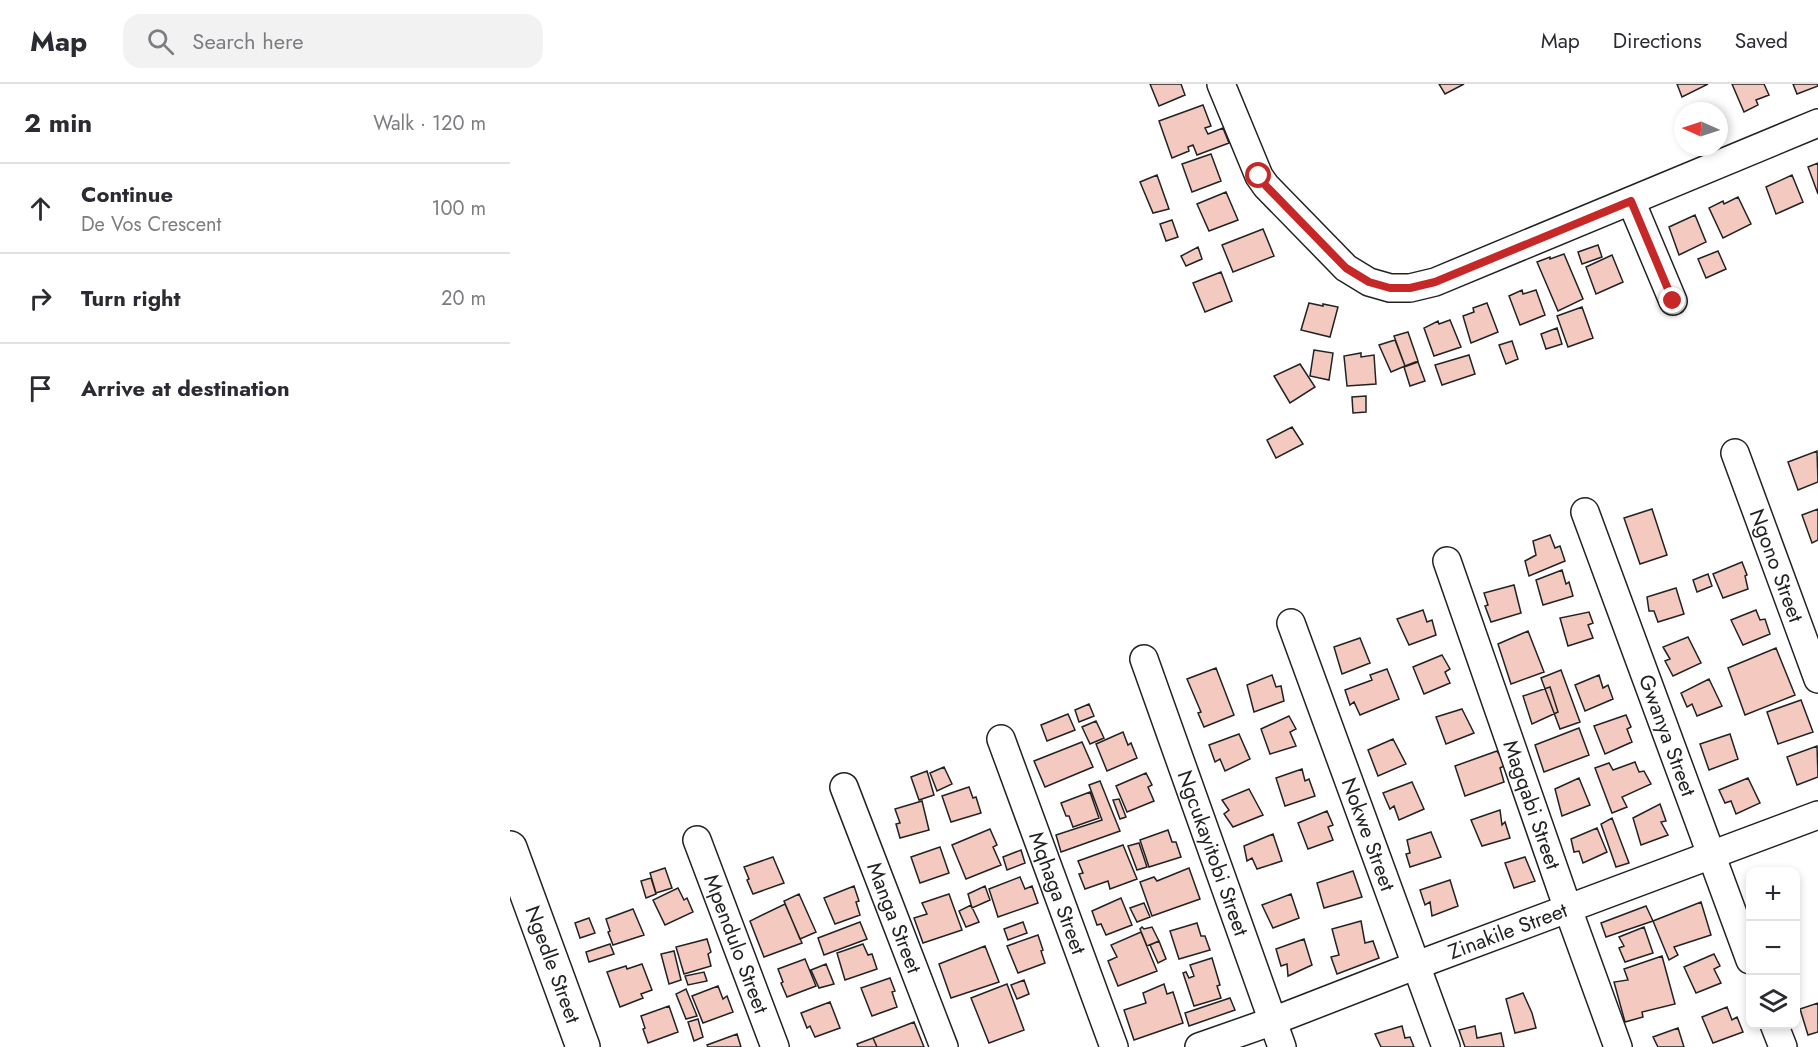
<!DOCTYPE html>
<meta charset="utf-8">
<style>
:root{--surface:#fff;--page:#f2f2f3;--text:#2b2b33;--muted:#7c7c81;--line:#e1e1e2}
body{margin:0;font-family:Jost,sans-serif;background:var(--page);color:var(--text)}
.controls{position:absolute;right:18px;bottom:18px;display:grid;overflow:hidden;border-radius:12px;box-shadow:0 3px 9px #0003}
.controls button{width:54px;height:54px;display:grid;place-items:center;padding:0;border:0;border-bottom:2px solid var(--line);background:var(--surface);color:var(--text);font:30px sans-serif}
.compass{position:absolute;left:1164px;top:18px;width:54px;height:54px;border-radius:50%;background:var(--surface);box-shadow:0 3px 9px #0003;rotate:273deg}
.stop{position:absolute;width:18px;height:18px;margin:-14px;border:4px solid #c62828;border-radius:50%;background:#fff}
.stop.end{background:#c62828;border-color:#fff;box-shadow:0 2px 6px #0008}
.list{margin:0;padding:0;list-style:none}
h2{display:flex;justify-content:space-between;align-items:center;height:78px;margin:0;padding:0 24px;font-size:26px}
h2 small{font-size:20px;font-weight:400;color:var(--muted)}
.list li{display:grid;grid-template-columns:39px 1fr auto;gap:18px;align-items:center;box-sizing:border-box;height:90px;padding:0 24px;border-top:2px solid var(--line)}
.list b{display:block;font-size:22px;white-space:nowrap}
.list p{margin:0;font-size:20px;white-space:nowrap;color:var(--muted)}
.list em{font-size:20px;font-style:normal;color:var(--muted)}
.icon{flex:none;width:33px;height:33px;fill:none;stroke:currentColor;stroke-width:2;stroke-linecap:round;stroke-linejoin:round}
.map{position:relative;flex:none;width:1308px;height:963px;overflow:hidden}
header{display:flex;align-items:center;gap:36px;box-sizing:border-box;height:84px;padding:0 30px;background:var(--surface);border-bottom:2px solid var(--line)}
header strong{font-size:28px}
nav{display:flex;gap:33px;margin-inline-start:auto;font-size:21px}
.search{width:420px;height:54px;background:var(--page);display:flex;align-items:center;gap:15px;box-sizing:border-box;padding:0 21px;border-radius:18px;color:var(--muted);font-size:22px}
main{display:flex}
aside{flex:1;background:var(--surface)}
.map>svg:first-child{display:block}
</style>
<header>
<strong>Map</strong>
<div class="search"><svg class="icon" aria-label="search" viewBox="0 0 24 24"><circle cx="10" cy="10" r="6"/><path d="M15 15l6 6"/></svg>Search here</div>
<nav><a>Map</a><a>Directions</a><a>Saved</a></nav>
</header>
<main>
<aside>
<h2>2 min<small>Walk · 120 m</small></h2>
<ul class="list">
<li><svg class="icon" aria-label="ahead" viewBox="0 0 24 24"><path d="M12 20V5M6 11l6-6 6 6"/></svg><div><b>Continue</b><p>De Vos Crescent</p></div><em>100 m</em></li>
<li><svg class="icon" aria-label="right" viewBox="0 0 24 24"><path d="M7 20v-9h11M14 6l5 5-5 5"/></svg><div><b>Turn right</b></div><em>20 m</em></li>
<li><svg class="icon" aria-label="arrive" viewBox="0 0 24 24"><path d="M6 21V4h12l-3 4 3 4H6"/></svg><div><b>Arrive at destination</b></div></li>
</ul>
</aside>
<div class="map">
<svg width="1308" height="963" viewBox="0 0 1308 963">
<rect width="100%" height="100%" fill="#fff"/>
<!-- building -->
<path fill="#f3c9c0" stroke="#222" stroke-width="1.5" d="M640,0H671L675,11L649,22Z
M929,0H954L935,10Z
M1167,0H1198L1172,13Z
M1222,0H1254L1259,11L1246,16L1248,21L1234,28Z
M1283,0H1308V2L1287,10Z
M693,21L701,42L695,44L698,50L713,44L719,59L687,71L683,61L678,63L679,67L662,74L649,37Z
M701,70L711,97L682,108L672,80Z
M1308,79V110L1298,83Z
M647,91L659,125L643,129L630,98Z
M1282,91L1293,118L1266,130L1256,103Z
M716,108L728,136L699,147L687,120Z
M1228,113L1241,140L1213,154L1199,124L1213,117L1214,120Z
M1185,131L1196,158L1169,171L1159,143Z
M662,136L668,153L656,157L650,140Z
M753,145L764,172L723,188L712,161Z
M1088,161L1092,173L1072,180L1068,168Z
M688,163L692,175L676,182L671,172Z
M1208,167L1216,185L1196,194L1188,175Z
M1054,170L1073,215L1048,227L1027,178L1040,173V175Z
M1102,171L1113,198L1086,210L1076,183Z
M711,188L722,217L695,228L683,199Z
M1012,206L1013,210L1026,206L1035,231L1010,241L999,212Z
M799,219L813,222V220L828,223L820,253L791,246Z
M977,219L988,248L961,259L953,232L964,228L963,224Z
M1072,223L1083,254L1058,263L1047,232Z
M940,236L951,263L924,272L914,244L928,237L929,240Z
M1047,244L1052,260L1036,265L1031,250Z
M898,248L908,277L895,282L884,252Z
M885,256L895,282L881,288L869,261Z
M1002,257L1008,275L996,280L989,261Z
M804,266L823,269L819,296L800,292Z
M851,269V273L864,271L866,300L837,302L834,272Z
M959,271L965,290L932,301L925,281Z
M908,278L915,297L900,302L894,283Z
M790,280L805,303L780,319L764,292Z
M856,312V328L843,329L842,313Z
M782,343L793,360L766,374L757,356Z
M1307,367L1308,398L1288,406L1278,378Z
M1142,425L1157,471L1130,480L1114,434Z
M1308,425V456L1302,459L1292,431Z
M1040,451L1045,464L1050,462L1055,477L1019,492L1015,477L1026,471L1023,457Z
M1232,478L1237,491L1235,492L1238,505L1213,514L1203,490Z
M1052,486L1056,500L1059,498L1063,512L1033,521L1026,496Z
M1198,490L1202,502L1187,508L1183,496Z
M1004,501L1011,529L981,538L975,522L978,521L974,509Z
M1166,504L1174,530L1148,538L1144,527H1139L1137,513Z
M913,526L917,538L922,536L926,551L899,561L887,535Z
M1246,526L1250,536L1255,535L1260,550L1233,561L1221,536Z
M1079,528L1083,539L1078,541L1083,554L1058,562L1050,534Z
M1018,547L1034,588L1001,600L988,560Z
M1178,553L1191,579L1163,592L1155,577L1160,575L1153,563Z
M850,554L860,579L832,590L824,563Z
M1266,564L1285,611L1235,631L1218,584Z
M932,571L940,585L935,588L940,599L914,610L903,583Z
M706,584L724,631L694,643L688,629L691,628L677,595Z
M877,585L889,615L850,631L844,618L840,621L835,606L862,596L860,591Z
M1051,586L1070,638L1050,645L1031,594Z
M762,591L766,603L771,602L774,617L744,628L737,601Z
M1089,591L1093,604L1098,601L1103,615L1075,627L1065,601Z
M1199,595L1212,622L1187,632L1182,620L1177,623L1171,609Z
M1040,603L1048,628L1022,640L1013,612Z
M1291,616L1303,648L1268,660L1257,628Z
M579,620L584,632L569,638L565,626Z
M952,625L964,649L936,660L926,633Z
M558,630L565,646L537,657L531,641Z
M1116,631L1121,643L1117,645L1122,658L1095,670L1084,642Z
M779,632L786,645L780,648L786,662L760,670L751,645Z
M586,637L594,654L580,660L572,643Z
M1069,644L1079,671L1034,688L1025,661Z
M613,648L618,661L621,659L627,674L597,687L586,660Z
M729,650L740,675L715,687L710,675L705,678L699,661Z
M1220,650L1228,675L1199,686L1190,660Z
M883,655L896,680L868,692L858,666Z
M572,658L583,683L535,703L524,677Z
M1307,662L1308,693L1287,701L1277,673Z
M987,667L996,681L990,684L994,698L955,712L945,682Z
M1125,678L1129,688L1134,687L1141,700L1112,713L1117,723L1102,729L1085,684L1099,679L1103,686Z
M434,683L442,700L427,707L420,689Z
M792,685L795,697L799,695L805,712L775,722L766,694Z
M417,687L424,711L409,716L401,693Z
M636,689L642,701L638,703L644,717L617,728L606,702Z
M1069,694L1080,721L1052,732L1045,705Z
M1069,694L1080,721L1052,732L1045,705Z
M1069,694L1080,721L1052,732L1045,705Z
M1238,694L1250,719L1226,730L1221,717L1215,719L1209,706Z
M590,697L610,747L551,768L546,751L592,736L579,701Z
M902,698L914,725L889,736L884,722L880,725L873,709Z
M459,703L463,714L466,713L471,729L441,738L432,712Z
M739,705L753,731L723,743L714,730L719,726L712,716Z
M580,708L589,734L563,743L559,732H556L551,719Z
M609,715L616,733L610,735L603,716Z
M412,717L419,746L390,754L386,740L390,739L385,725Z
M1150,720L1156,737L1151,738L1158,751L1131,761L1123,734Z
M990,726L992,741L995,738L1000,754L972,762L961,736Z
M817,727L823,741L818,743L823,756L798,765L788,739Z
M1102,734L1119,779L1106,783L1091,740Z
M1087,744L1097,768L1073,779L1069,767L1064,768L1061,755Z
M480,745L487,761L483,763L491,781L456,795L442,761Z
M658,746L662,758H666L671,773L639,783L630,756Z
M921,748L931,773L900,783L896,770L900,769L897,756Z
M763,750L772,777L747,785L742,774L737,777L734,762Z
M629,759L637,783L627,786L618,762Z
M613,761L627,795L600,805L598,797L575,805L569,790L573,789L568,777Z
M430,763L439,789L410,799L401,773Z
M511,766L515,779L497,786L493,773Z
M263,773L274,799L243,810L237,796L239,795L234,783Z
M1015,773L1025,797L1004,804L995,779Z
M155,784L162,804L146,809L140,789Z
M679,784L690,815L642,832L630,798L644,793L647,797Z
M843,787L852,813L814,824L807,799Z
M510,793L515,805L522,802L528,819L488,833L479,805Z
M141,794L146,810L136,814L131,797Z
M940,796L948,822L922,832L920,818L915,821L910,806Z
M344,802L349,817L346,818L350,831L325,840L314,814Z
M475,802L480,816L462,824L458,810Z
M168,804L174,816L177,814L183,828L155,841L143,816Z
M289,810L306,848L290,855L274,817Z
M439,810L452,846L413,859L404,834L417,830L412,819Z
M781,810L789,834L763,844L752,821Z
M611,814L622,841L596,851L591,840L587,841L582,827Z
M1191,818L1201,851L1164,863L1168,871L1159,876L1143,837Z
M634,819L640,833L627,838L620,824Z
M275,820L292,859L254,873L240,837Z
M461,821L469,838L456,843L449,827Z
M1136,822L1143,837L1096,853L1091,839Z
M123,825L134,851L103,861L98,848L100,847L96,835Z
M79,834L85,849L70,854L65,839Z
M851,837L855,859L863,857L869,874L827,890L821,873L829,871L822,845Z
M350,838L357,855L314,871L308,854Z
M513,838L517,849L498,856L494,845Z
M687,839L691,852H695L700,866L669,875L660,847Z
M632,843L634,845L642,843L649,857L637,862L630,845Z
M1134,843L1143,869L1115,878L1109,864L1114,862L1109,853Z
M631,848L647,887L608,902L598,877L607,873L601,861Z
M528,851L533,866L531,867L535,879L508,889L497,862Z
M197,855L201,868L198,870L201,882L174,890L166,863Z
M794,855L802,881L778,892L777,880L771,882L766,865Z
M649,857L656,875L648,879L640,861Z
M100,860L104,870L79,878L76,868Z
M353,860L358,871L362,870L367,885L335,896L327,869Z
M475,862L489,898L441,914L429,880Z
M164,867L171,896L159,900L151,870Z
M1204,870L1210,882L1204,885L1211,899L1186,909L1174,883Z
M1152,872L1165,920L1132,928L1133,933L1115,938L1104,898L1118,896L1114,885Z
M702,874L710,901L707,902L711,914L684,922L673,889L676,888L679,894L684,892L680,881Z
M295,875L306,902L277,913L271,899L273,898L268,885Z
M132,880L142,906L131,910L133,914L110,923L97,888L116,882L117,885Z
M316,880L324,900L309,904L301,886Z
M194,888L197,897L178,901L175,892Z
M380,894L385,907L382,908L387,923L362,932L351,904Z
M514,896L519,910L507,915L501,901Z
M497,900L514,946L479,959L461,914Z
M654,900L657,910L663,908L673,939L624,956L614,926L636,919L633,909Z
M208,902L213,915L217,912L223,928L193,939L182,912Z
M176,905L187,932L176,935L166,910Z
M1013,909L1022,929L1026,944L1005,949L996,915Z
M720,914L725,926L679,942L675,929Z
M320,918L330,944L305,953L300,942L297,944L291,929Z
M1308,919V948L1298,951L1290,925Z
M159,922L168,948L138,959L133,945L135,944L131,932Z
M1217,923L1222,936L1227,933L1233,948L1203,959L1192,933Z
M188,935L193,953L184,957L178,938Z
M404,938L414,963H367L363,954Z
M892,942L895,954L900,953L904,963H871L865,950Z
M965,942L967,954L991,949L994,963H955L949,946Z
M1168,944L1174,963H1148L1143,953Z
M227,950L231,963H198L197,961Z
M363,954L367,963H348L347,960Z"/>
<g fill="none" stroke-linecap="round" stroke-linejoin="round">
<defs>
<g id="street">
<path d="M711,0L749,92L756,102L836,184L859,198L880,204H900L925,198L1308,39"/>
<path d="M1121,117L1163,217"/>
<path id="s1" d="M1225,369L1308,595"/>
<path id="s2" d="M1075,428L1240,876"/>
<path id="s3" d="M937,477L1058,825L1108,963"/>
<path id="s4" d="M781,539L936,963"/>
<path id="s5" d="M634,575L772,963"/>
<path id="s6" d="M491,655L604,963"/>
<path id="s7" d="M334,703L434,963"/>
<path id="s8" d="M187,756L265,963"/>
<path d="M1264,940L1273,963"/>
<path id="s9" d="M689,963L763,937L907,881L1308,731"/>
</g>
<g id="secondary">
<path id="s10" d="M0,764L73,963"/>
</g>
</defs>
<!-- street casing -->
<use href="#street" stroke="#222" stroke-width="30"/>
<!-- secondary casing -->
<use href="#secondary" stroke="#222" stroke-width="36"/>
<!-- street -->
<use href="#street" stroke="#fff" stroke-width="27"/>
<!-- secondary -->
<use href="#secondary" stroke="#fff" stroke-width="33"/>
</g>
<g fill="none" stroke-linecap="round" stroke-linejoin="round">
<!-- route -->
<path stroke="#c62828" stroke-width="8" d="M749,92L756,102L836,184L859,198L880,204H900L925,198L1121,117L1163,217"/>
</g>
<g text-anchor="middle" stroke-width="4.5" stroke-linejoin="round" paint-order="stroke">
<!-- street labels -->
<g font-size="21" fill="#222" stroke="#fff">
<text dy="7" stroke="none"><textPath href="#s1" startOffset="120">Ngono Street</textPath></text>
<text dy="7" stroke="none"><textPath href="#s2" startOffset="238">Gwanya Street</textPath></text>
<text dy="7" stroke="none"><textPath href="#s3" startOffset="258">Magqabi Street</textPath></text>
<text dy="7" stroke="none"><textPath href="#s4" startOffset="225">Nokwe Street</textPath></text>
<text dy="7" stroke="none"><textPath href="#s5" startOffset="206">Ngcukayitobi Street</textPath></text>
<text dy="7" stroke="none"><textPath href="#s6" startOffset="164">Mqhaga Street</textPath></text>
<text dy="7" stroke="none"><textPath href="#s7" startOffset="140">Manga Street</textPath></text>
<text dy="7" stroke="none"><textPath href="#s9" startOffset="330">Zinakile Street</textPath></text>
<text dy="7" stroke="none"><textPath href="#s8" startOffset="111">Mpendulo Street</textPath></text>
<text dy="7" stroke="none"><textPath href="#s10" startOffset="124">Ngedle Street</textPath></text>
</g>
</g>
</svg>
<div class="controls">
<button>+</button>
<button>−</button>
<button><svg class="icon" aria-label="layers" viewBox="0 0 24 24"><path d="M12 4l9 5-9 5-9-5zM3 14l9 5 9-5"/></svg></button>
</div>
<svg class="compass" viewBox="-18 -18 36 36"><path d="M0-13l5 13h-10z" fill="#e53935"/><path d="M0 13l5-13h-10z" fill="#7c7c81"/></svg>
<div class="stop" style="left:749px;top:92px"></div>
<div class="stop end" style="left:1163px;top:217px"></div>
</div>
</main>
